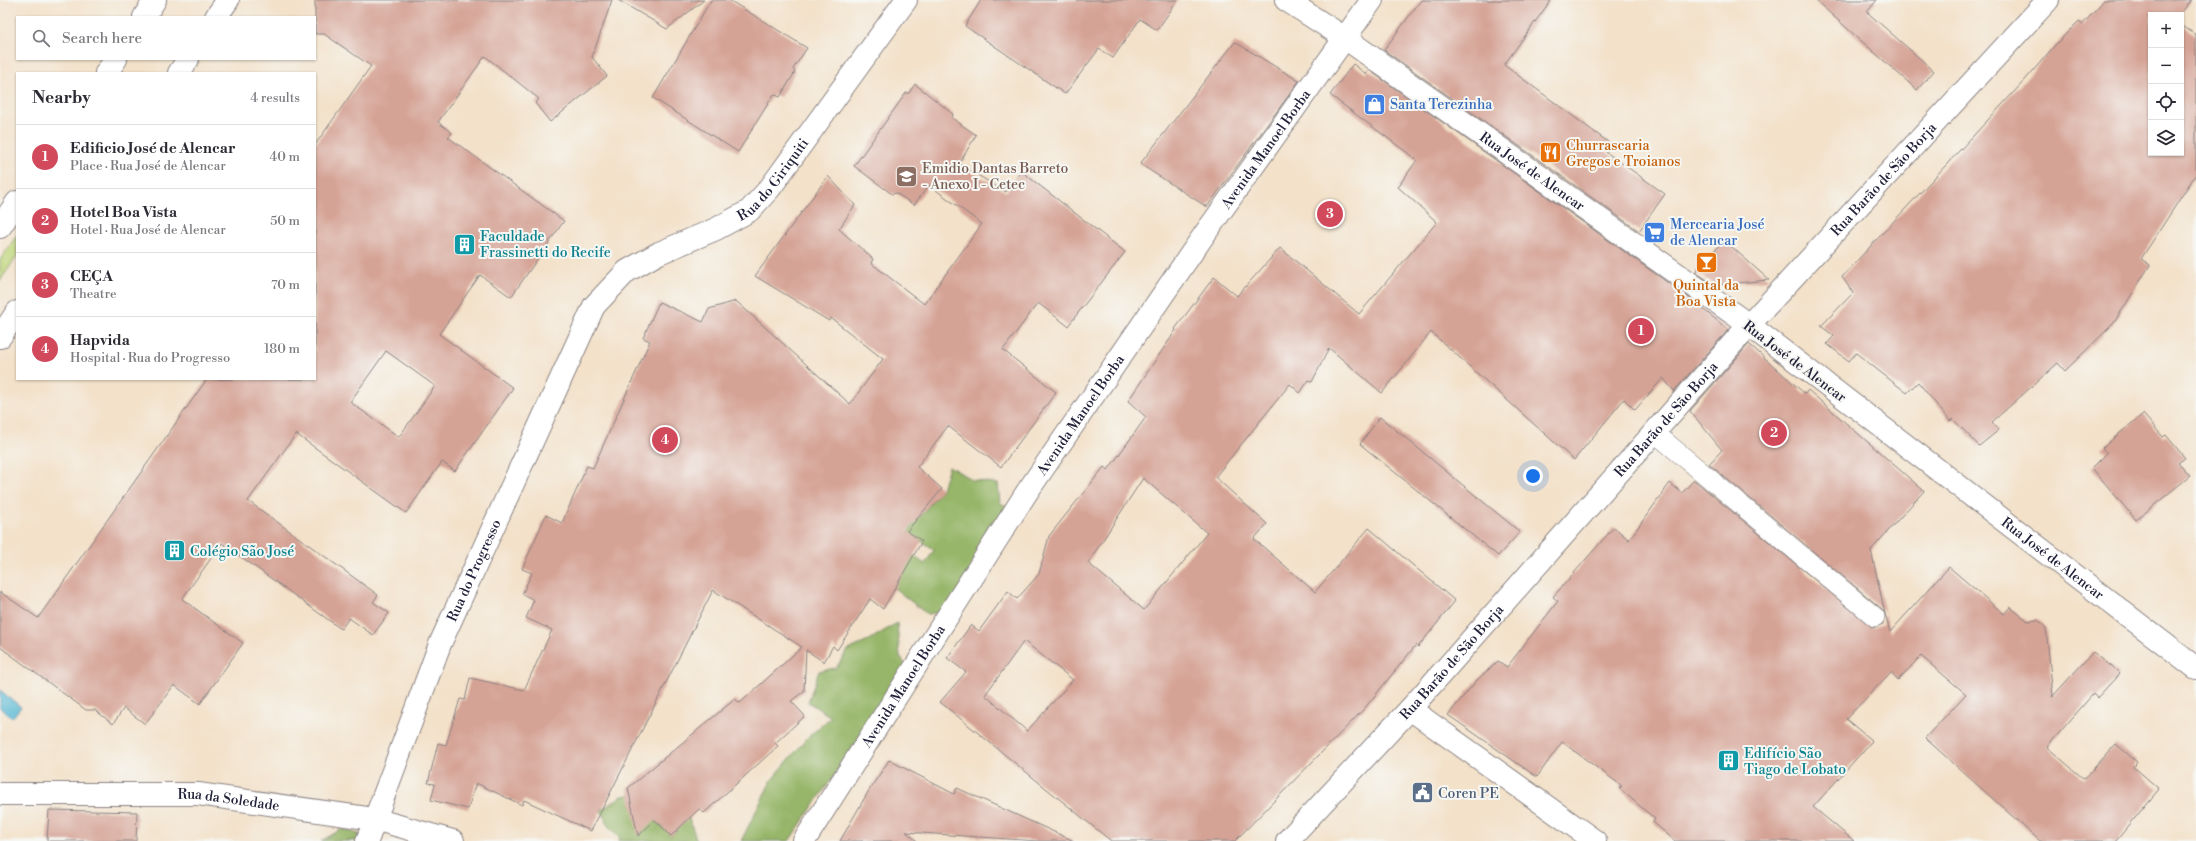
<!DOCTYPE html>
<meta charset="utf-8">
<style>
:root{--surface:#fff;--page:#f2f2f3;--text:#2b2b33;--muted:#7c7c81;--line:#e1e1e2;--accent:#d1495b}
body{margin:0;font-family:"Libre Bodoni",serif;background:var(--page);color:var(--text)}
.controls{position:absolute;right:12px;top:12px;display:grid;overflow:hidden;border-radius:0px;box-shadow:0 1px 3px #0004}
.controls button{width:36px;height:36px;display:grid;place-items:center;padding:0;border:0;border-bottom:1px solid var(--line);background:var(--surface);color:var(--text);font:20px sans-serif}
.you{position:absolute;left:1533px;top:476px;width:14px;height:14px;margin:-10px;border:3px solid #fff;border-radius:50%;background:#1a73e8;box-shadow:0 0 0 6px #1a73e833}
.badge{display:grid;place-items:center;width:26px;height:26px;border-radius:50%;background:var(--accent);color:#fff;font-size:13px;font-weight:700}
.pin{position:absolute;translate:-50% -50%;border:2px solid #fff;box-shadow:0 1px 4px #0006}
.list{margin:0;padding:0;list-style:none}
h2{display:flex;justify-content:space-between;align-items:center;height:52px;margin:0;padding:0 16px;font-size:17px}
h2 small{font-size:13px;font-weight:400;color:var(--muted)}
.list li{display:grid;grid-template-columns:26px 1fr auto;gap:12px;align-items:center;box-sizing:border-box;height:64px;padding:0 16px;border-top:1px solid var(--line)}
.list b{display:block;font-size:15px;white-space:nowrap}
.list p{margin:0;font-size:13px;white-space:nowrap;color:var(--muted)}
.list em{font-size:13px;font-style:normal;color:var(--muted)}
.icon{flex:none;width:22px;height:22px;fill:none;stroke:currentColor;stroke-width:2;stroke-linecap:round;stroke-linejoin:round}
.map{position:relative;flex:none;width:2196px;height:841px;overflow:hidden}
.search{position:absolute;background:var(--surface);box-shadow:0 1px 3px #0004;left:16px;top:16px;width:300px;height:44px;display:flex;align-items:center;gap:10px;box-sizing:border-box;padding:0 14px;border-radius:0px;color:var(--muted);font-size:15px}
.panel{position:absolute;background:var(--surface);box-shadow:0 1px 3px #0004;left:16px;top:72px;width:300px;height:308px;border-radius:0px}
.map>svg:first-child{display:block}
</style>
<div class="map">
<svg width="2196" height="841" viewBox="0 0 2196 841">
<rect width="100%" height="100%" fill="#f6f6f2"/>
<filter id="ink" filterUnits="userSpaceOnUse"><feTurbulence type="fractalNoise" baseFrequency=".025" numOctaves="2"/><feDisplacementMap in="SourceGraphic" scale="8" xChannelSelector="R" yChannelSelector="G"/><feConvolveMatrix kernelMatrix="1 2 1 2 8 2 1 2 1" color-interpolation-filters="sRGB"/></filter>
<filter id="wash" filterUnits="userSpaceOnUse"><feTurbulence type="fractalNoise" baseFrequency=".012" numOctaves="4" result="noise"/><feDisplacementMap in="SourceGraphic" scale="16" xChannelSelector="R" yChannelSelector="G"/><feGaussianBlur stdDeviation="0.9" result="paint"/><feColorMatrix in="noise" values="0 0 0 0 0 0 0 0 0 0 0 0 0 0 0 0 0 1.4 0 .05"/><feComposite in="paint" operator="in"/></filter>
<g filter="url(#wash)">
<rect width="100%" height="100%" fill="#f3e1c9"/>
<!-- green -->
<path fill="#bfd579" stroke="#707c5a" d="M17,235V256L0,281V260Z"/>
<!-- forest -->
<path fill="#97b669" stroke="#5c6c52" d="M949,466L972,480L998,484L1000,503L1020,512L945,612L927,614L894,588L896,544L925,564L934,550L908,532L942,489Z
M897,623L900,657L908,668L789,841H741L771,781L808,737L831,717L808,702L819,671L836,668L848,650L866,642Z
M635,794L655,820L671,836L689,818L697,841H619L620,838L608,826L601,810L622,796Z
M342,829L359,834L358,841H321Z"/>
<!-- water -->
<path fill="#53b6d2" stroke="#3a6c86" d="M0,690L21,707L12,718L0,708Z"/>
<g id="blocks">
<!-- building -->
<path fill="#d5a395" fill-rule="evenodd" d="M315,0H612L592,57L607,76L550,122L535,103L539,99L485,56L438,122L452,133L448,137L564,221L511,297L480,275L439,334L513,388L455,471L442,462L406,513L296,434L248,501L378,595L373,602L389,613L373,635L349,618L341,629L222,543L182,599L243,643L200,704L174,685L145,724L124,708L113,724L95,710H86L0,647V592L38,618L207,379H315V145L371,66L324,34H315ZM386,351L435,386L399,437L350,402Z
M618,0H704L667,29Z
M711,0H729L807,48L793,69L795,72L780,97L774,94L738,152L653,98Z
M981,0H1178L1157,30L1140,19L1113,58L1099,49L1065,94L965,26Z
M1421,0H1551L1504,65L1612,145L1606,152L1665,194L1639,231L1384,50Z
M1815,0H1877L1867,12L1934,71L1917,90Z
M2104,0H2192L2179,15H2151V153H2181V25L2196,35V174L2141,259L2150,265L2114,323L2065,371L2058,363L1992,422L1999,430L1979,446L1953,419L1950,421L1918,382L1907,393L1856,353L1849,361L1827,344L1834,336L1821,326L1853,293L1842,277L2026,79L2056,44L2079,21L2083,24Z
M1235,42L1299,81L1207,207L1140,164Z
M1353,64L1366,74L1369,70L1695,302L1728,330L1674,391L1663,378L1635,410L1624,399L1574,460L1431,332L1382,393L1329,348L1312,382L1309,380L1300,393L1290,384L1215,477L1267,524L1254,539L1315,592L1369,528L1455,601L1418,647L1416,645L1364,709L1235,841H1111L940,702L966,672L947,658L971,625L979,631L1008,591L1017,599L1039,574L1049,536L1104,467L1108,470L1146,417L1128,401L1176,330L1175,329L1214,277L1237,296L1280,248L1359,314L1437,222L1398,187L1417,160L1330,95ZM1143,478L1207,533L1144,610L1088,563ZM1024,641L1073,680L1027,731L985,695Z
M915,84L953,114L952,118L976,135L959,164L1006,192L1021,171L1125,252L1068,326L1038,303L1003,350L1056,392L1001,467L948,426L917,467L942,489L907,531L922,541L883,609L870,599L837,650L833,646L824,662L806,650L804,691L791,701L805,716L775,743L778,746L704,813L699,809L671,836L655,820L638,836L628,788L735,699L740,703L802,647L713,590L591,831L524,800L522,805L476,783L468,809L431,800L435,784L428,783L438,743L446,745L460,699L465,700L470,678L524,690L552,630L526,618L534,600L522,594L532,573L522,569L546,515L562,523L587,466L593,468L650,341L643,338L659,302L703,322L709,309L736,301L850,404L883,359L831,318L829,321L755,276L828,176L855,205L839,229L873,259L871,263L924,304L982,224L929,185L914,205L896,193L892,194L854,166L906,93H909Z
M1724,240L1769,280L1715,285L1695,272Z
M1749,344L1805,394L1808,390L1924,491L1871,550L1885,614L1882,609L1709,464L1722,450L1690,411Z
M2143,414L2163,437L2166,435L2185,458L2178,463L2190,476L2136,520L2092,468L2107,453L2102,448Z
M1380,417L1520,532L1498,556L1360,444Z
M1694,480L1873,628L1883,624L1885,614L1890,632L1949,567L2004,614L2010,607L2028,621L2038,620L2046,628L2053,696L2093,652L2120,673L2097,698L2093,694L2047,747L2084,779L2116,744L2137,762L2134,767L2159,789L2116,841H2040L1925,738L1966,694L1921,656L1898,680L1891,672L1846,719L1872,741L1813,807L1854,841H1675L1653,822L1655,819L1619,788L1622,786L1562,742L1537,777L1448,715L1477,680L1498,661L1507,667L1558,601L1553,597L1614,527L1629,540L1670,483L1682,493Z
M889,760L954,794L957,788L1074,841H1038L906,832L917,841H840L868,792Z
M49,810L137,812L136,841H47Z"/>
</g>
</g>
<g filter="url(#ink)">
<use href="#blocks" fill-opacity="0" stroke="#8a8282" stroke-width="1"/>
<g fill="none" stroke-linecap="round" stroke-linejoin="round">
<defs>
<path id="service" d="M1655,433L1875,617"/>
<g id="minor">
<path id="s1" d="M1286,0L1345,38L1749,325"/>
</g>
<g id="tertiary">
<path id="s2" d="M1749,325L2196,668"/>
<path d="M1410,709L1595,841"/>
<path id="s3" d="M0,794H198L374,819L453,841"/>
<path id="s4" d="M367,841L440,644L594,306L627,271L659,253L716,229L749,211L770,188L906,0"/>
<path id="s5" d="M1287,841L1410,709L1749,325L2048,0"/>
</g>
<g id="secondary">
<path d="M144,17L155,0"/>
<path d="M216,17L228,0"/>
<path d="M106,73L116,59"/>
<path d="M179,73L188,59"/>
<path d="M0,227L17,202"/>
<path d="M0,337L17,312"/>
<path id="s6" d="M804,841L1027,492L1204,235L1372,0"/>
</g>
</defs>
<!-- service casing -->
<use href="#service" stroke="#8a8282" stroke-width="20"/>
<!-- minor casing -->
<use href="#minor" stroke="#8a8282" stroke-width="24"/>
<!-- tertiary casing -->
<use href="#tertiary" stroke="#8a8282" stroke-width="24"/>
<!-- secondary casing -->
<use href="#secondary" stroke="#8a8282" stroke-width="24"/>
<!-- service -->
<use href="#service" stroke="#fff" stroke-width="19"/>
<!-- minor -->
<use href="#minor" stroke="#fff" stroke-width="22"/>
<!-- tertiary -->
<use href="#tertiary" stroke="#fff" stroke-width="22"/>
<!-- secondary -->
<use href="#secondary" stroke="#fff" stroke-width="22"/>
</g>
</g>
<!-- icons -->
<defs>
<symbol id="shop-square" viewBox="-11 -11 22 22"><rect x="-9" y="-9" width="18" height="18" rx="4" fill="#3f7fe0" stroke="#f6f6f2"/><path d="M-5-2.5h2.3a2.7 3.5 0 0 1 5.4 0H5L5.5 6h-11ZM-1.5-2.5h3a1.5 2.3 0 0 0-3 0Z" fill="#fff"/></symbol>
<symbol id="restaurant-square" viewBox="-11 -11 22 22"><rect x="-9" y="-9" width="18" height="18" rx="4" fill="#e8710a" stroke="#f6f6f2"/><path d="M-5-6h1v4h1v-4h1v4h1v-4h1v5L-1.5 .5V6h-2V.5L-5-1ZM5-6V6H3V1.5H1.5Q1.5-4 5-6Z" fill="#fff"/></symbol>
<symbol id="school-square" viewBox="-11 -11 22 22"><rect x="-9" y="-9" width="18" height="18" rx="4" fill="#8d6e63" stroke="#f6f6f2"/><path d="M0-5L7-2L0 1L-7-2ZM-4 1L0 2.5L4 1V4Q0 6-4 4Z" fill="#fff"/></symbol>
<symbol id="supermarket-square" viewBox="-11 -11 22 22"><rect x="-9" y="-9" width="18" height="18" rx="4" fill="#3f7fe0" stroke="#f6f6f2"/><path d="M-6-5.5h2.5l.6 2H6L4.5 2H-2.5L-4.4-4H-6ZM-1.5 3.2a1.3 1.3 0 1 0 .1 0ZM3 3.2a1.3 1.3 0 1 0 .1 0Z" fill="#fff"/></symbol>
<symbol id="building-square" viewBox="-11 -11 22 22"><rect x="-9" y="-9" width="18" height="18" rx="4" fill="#0f9aa8" stroke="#f6f6f2"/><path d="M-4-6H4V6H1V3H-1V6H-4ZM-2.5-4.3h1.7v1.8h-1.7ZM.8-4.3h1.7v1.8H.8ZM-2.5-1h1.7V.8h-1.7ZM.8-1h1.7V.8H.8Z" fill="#fff"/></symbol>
<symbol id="bar-square" viewBox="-11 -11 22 22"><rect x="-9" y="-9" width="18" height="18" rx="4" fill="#e8710a" stroke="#f6f6f2"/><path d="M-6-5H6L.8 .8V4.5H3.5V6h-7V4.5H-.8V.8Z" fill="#fff"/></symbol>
<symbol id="civic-square" viewBox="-11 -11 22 22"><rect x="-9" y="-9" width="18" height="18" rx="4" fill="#5c6f8a" stroke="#f6f6f2"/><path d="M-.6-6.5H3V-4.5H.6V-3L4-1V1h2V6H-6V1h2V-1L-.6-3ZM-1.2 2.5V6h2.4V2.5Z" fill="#fff"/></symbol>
</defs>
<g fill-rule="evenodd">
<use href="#shop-square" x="1362" y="92" width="25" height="25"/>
<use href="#restaurant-square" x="1538" y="140" width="25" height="25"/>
<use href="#school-square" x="894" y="164" width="25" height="25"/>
<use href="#supermarket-square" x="1642" y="220" width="25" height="25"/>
<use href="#building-square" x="452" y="232" width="25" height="25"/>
<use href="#bar-square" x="1694" y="250" width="25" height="25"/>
<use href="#building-square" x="162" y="538" width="25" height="25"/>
<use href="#building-square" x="1716" y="748" width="25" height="25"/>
<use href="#civic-square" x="1410" y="780" width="25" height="25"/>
</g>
<g text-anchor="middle" stroke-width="4" stroke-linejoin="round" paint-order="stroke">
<!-- shop labels -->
<g font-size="14" fill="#366cbe" stroke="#f6f6f2" text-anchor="start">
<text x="1390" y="109">Santa Terezinha</text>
<text x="1670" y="229">Mercearia José<tspan x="1670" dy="16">de Alencar</tspan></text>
</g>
<!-- food labels -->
<g font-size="14" fill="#c56008" stroke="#f6f6f2" text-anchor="start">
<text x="1566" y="150">Churrascaria<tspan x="1566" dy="16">Gregos e Troianos</tspan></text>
<text x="1706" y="290" text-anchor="middle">Quintal da<tspan x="1706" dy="16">Boa Vista</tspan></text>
</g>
<!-- street labels -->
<g font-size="14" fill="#22223b" stroke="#f6f6f2">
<text dy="5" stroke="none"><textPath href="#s6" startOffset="832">Avenida Manoel Borba</textPath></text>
<text dy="5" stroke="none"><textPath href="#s1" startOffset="300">Rua José de Alencar</textPath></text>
<text dy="5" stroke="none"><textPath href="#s4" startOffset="805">Rua do Giriquiti</textPath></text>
<text dy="5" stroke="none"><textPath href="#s5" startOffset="891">Rua Barão de São Borja</textPath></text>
<text transform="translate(1795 361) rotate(37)" y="5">Rua José de Alencar</text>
<text dy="5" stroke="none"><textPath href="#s6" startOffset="508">Avenida Manoel Borba</textPath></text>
<text dy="5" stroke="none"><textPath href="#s5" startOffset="567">Rua Barão de São Borja</textPath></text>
<text dy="5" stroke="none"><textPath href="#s2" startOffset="383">Rua José de Alencar</textPath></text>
<text dy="5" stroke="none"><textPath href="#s4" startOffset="291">Rua do Progresso</textPath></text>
<text dy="5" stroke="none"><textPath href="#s5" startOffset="243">Rua Barão de São Borja</textPath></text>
<text dy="5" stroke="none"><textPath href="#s6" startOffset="184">Avenida Manoel Borba</textPath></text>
<text dy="5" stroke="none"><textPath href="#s3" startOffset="229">Rua da Soledade</textPath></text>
</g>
<!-- education labels -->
<g font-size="14" fill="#785e54" stroke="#f6f6f2" text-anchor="start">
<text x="922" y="173">Emidio Dantas Barreto<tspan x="922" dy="16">- Anexo I - Cetec</tspan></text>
</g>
<!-- culture labels -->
<g font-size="14" fill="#0d838f" stroke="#f6f6f2" text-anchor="start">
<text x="480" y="241">Faculdade<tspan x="480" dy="16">Frassinetti do Recife</tspan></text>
<text x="190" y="556">Colégio São José</text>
<text x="1744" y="758">Edifício São<tspan x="1744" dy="16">Tiago de Lobato</tspan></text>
</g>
<!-- service labels -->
<g font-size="14" fill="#4e5e75" stroke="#f6f6f2" text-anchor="start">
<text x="1438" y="798">Coren PE</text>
</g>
</g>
</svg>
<div class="controls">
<button>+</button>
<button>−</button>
<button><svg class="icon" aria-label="locate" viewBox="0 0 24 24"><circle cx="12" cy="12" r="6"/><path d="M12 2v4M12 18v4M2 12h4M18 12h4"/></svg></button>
<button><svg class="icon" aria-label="layers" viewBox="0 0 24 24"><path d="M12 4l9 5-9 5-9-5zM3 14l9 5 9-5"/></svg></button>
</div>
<div class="you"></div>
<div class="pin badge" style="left:1641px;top:331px">1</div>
<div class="pin badge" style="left:1774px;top:433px">2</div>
<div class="pin badge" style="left:1330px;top:214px">3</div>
<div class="pin badge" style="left:665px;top:440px">4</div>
<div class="search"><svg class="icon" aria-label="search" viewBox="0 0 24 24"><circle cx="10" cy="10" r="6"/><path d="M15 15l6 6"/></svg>Search here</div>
<section class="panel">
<h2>Nearby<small>4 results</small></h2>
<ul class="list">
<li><span class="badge">1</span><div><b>Edificio José de Alencar</b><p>Place · Rua José de Alencar</p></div><em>40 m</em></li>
<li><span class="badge">2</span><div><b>Hotel Boa Vista</b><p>Hotel · Rua José de Alencar</p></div><em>50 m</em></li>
<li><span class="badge">3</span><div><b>CEÇA</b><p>Theatre</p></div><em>70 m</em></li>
<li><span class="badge">4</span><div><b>Hapvida</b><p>Hospital · Rua do Progresso</p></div><em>180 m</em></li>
</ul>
</section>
</div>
